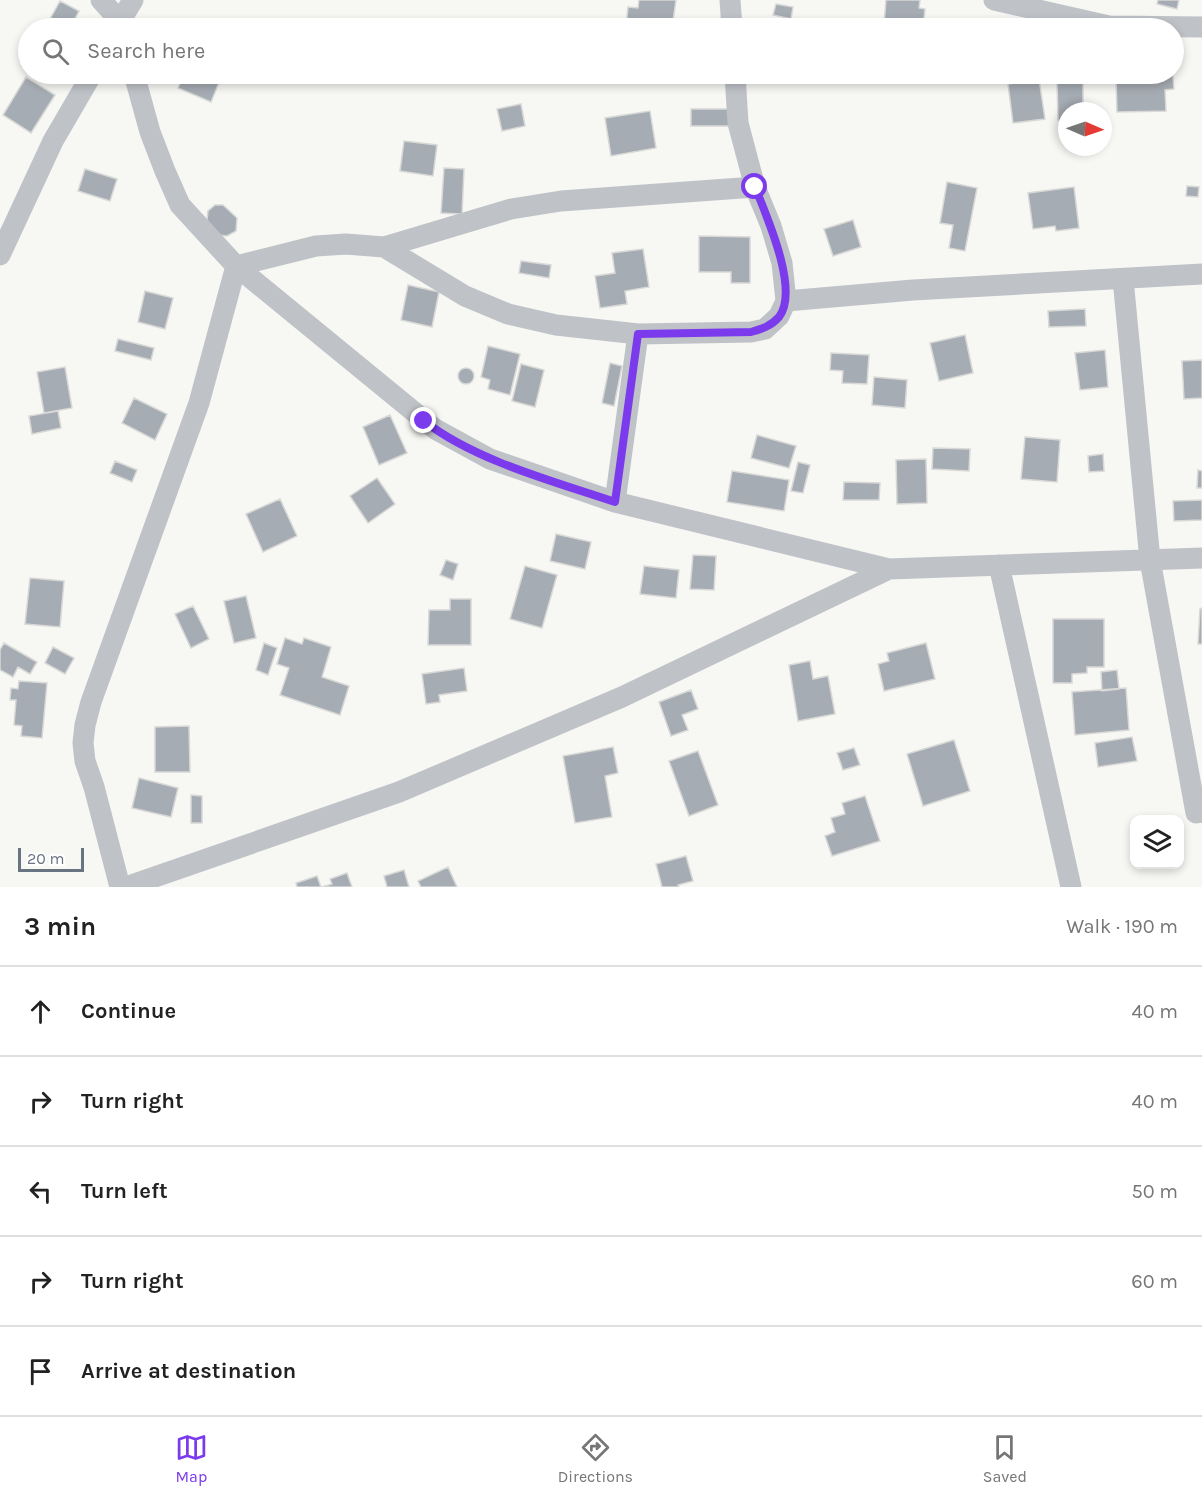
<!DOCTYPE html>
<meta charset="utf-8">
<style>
:root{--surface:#fff;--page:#f6f6f6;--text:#222;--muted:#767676;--line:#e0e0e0;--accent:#7c3aed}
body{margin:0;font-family:Karla,sans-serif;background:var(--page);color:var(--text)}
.controls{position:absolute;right:18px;bottom:18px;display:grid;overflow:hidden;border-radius:12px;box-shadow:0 3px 9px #0003}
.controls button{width:54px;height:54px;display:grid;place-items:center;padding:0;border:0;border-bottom:2px solid var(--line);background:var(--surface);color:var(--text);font:30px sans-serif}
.compass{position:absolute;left:1058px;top:102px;width:54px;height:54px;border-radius:50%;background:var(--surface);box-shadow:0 3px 9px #0003;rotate:92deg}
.scale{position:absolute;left:18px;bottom:15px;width:66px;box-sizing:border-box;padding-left:6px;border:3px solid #697482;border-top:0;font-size:16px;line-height:21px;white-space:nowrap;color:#697482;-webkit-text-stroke:4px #fff;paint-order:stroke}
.stop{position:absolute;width:18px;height:18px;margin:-14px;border:4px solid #7c3aed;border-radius:50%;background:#fff}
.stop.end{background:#7c3aed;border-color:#fff;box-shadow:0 2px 6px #0008}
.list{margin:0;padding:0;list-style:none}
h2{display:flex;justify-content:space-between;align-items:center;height:78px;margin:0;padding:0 24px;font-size:26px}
h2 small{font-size:20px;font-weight:400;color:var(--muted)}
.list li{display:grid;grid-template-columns:39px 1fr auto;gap:18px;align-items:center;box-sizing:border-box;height:90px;padding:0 24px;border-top:2px solid var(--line)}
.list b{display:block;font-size:22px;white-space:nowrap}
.list em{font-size:20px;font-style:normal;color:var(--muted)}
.icon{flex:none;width:33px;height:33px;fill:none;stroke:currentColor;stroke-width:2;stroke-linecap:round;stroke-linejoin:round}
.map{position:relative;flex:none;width:1202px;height:887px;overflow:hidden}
.search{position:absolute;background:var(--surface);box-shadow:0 3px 9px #0003;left:18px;right:18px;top:18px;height:66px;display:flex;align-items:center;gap:15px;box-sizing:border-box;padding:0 21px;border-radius:33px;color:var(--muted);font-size:22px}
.sheet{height:528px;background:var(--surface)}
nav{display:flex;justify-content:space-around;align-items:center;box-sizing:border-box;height:84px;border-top:2px solid var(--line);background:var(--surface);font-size:16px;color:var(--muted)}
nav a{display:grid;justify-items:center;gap:3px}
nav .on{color:var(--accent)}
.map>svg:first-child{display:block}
</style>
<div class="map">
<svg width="1202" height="887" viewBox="0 0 1202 887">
<rect width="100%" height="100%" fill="#f7f7f4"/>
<!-- building -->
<path fill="#a6acb3" stroke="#d8d8d7" stroke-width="1.5" d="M639,0H676L672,28H608V25L626,27L628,7L638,8Z
M886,0H920L919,8L925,9L923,28L884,24Z
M1158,0H1179L1177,9L1157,4Z
M60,1L79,11L70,28H45Z
M776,4L793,7L791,19L773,15Z
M360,20L374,28H355Z
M814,22H827V28H814Z
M184,74H204L220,80L211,102L178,88Z
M812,74H837V80H812Z
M1173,76L1174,89L1165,90L1166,111L1117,112L1116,78Z
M26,77L55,95L31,133L3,115Z
M1039,79L1045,119L1013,123L1008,84Z
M1083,82V111H1067V120H1058L1057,83Z
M521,104L525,126L502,131L497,109Z
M691,109H732V126H691Z
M650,111L656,148L611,156L605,118Z
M404,141L437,145L433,176L400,171Z
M444,168L464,169L462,214L441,213Z
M85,169L117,179L110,201L78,191Z
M947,182L977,188L965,251L949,248L953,225L940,223Z
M1187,186L1199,187L1198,197L1186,196Z
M1074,187L1079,228L1056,231L1055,226L1033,229L1028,193Z
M215,205H223L237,218L236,231L227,236L218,235L207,220L208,211Z
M853,220L861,247L833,256L824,229Z
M699,236L750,237V283H731V272H699Z
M643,249L649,287L625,291L627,304L600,308L595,276L615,273L612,253Z
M521,261L551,265L549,278L519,273Z
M408,285L439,292L432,327L401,320Z
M145,291L173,298L165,329L138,322Z
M1085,309L1086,326L1049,327L1048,311Z
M965,335L973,373L939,381L930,343Z
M118,339L154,348L151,360L115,351Z
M488,346L520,354L510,395L488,389L490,380L481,377Z
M1105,350L1108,387L1080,390L1075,353Z
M831,353L869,355L867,384L842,383L843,371L830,370Z
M1202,360V398L1184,399L1182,361Z
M610,363L622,366L614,406L602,403Z
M521,364L544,370L535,407L512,401Z
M65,367L72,408L44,413L37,372Z
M458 376a8 8 0 1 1 16 0a8 8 0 1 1-16 0Z
M874,377L907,380L905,408L872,405Z
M134,398L167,414L155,440L122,423Z
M58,411L61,428L32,434L29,416Z
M390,415L407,453L379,465L363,427Z
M757,435L796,446L789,468L751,458Z
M1025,437L1060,440L1057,482L1021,479Z
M933,448L970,449L969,471L932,469Z
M1103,454L1104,471L1089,472L1088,456Z
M926,459L927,503L897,504L896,460Z
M115,461L137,470L132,482L110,473Z
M798,462L810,465L803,493L791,491Z
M1198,470L1202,471V488H1197Z
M732,471L789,480L784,511L727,502Z
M377,478L395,504L368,523L350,496Z
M844,482L880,483L879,500H843Z
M280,499L297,536L263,552L246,514Z
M1202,500V520L1174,521L1173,501Z
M556,534L591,542L585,569L550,561Z
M693,555L716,556L714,590L690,589Z
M446,560L458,564L453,580L440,575Z
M525,566L557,575L542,628L510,619Z
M644,566L679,570L676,598L640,594Z
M30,578L64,581L60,627L25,624Z
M246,596L256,638L234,643L224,601Z
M450,599H471V645H428L429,610H450Z
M193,606L209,639L191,648L175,614Z
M1202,608V644H1198L1200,609Z
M1053,619H1104V667H1087V673L1072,674V683H1053Z
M285,638L302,644L304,638L331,647L322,677L349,686L340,715L280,695L289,668L277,664Z
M4,643L37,662L30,674L18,667L13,677L0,670V650Z
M264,643L277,648L268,675L256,670Z
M926,643L935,679L884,691L878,664L889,661L887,653Z
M53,647L74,658L65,674L45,663Z
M810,661L813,679L828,676L835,714L798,721L789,665Z
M464,668L467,691L439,695L440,702L426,704L422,674Z
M1117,670L1119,689L1102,691L1101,672Z
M19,681L47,683L42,738L21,736L22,726L14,725L16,700H10L11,688L18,689Z
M1126,688L1129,730L1075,735L1072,692Z
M691,690L698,709L682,715L688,730L671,736L659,702Z
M189,726L190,772H155V727Z
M1132,737L1137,761L1098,767L1095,743Z
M954,740L970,791L923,806L907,754Z
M613,747L618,773L605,776L612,817L575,823L563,756Z
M854,748L860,765L843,770L837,753Z
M698,751L718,805L689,816L669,761Z
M139,778L178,788L171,817L132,808Z
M191,795L202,796V823H191Z
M865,796L880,841L832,856L825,836L835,832L831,818L845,814L842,803Z
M686,856L693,881L678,885L679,887H662L656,864Z
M448,867L457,887H421L418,881Z
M404,870L409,887H387L384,876Z
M347,873L352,887H322L332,884L330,879Z
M317,876L321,887H297L296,883Z"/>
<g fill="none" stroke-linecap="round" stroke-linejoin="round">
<!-- minor -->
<path stroke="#bfc2c6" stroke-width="21" d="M101,0L120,21L122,28
M730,0L732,28
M994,0L1109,26L1202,27
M116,28L133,0
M134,74L150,132L165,171L180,205L236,266L435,429L490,459L615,502L889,569
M384,247L465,296L508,314L556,325L638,334
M0,255L53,141L92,74
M236,266L316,246L346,244L384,247L511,209L561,201L755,187
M1123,279L1150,560L1196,813L1202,812
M786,301L913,290L1202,274
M615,502L638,334L751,332L765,329L779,316L786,301L782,263L771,226L755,187L738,123L735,74
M999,565L1071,887
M120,887L94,787L85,761L83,743L85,725L91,702L199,403L236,266
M126,887L399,792L622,697L889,569L1202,558"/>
</g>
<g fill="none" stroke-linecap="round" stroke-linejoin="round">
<!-- route -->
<path stroke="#7c3aed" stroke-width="8" d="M424,421C476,461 553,481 615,502L638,334L751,332C762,329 771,326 779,317C800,290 766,215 755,187"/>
</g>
</svg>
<div class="controls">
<button><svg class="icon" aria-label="layers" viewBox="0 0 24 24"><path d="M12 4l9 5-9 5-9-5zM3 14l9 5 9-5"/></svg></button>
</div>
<svg class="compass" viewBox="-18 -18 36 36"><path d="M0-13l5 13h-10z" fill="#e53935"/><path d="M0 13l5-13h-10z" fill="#767676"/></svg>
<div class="scale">20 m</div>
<div class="stop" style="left:755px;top:187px"></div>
<div class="stop end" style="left:424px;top:421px"></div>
<div class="search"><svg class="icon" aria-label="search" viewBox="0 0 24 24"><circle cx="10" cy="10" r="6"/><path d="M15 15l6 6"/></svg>Search here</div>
</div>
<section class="sheet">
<h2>3 min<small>Walk · 190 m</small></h2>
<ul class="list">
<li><svg class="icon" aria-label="ahead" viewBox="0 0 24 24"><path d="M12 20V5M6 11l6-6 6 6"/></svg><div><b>Continue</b></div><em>40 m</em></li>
<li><svg class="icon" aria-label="right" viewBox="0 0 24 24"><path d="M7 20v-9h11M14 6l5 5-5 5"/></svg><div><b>Turn right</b></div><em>40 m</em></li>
<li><svg class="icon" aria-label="left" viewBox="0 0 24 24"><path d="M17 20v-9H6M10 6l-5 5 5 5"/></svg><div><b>Turn left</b></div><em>50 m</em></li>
<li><svg class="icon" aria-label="right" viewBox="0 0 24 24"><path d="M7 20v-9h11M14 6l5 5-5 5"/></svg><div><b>Turn right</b></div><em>60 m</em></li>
<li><svg class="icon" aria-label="arrive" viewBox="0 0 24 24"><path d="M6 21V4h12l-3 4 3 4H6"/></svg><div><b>Arrive at destination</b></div></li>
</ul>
</section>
<nav>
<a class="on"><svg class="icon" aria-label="map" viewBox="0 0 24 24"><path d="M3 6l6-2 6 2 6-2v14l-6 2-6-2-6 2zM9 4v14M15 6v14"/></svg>Map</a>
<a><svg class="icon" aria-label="directions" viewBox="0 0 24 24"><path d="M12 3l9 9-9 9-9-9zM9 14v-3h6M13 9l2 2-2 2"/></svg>Directions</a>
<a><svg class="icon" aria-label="saved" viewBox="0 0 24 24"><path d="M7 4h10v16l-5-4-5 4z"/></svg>Saved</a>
</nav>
